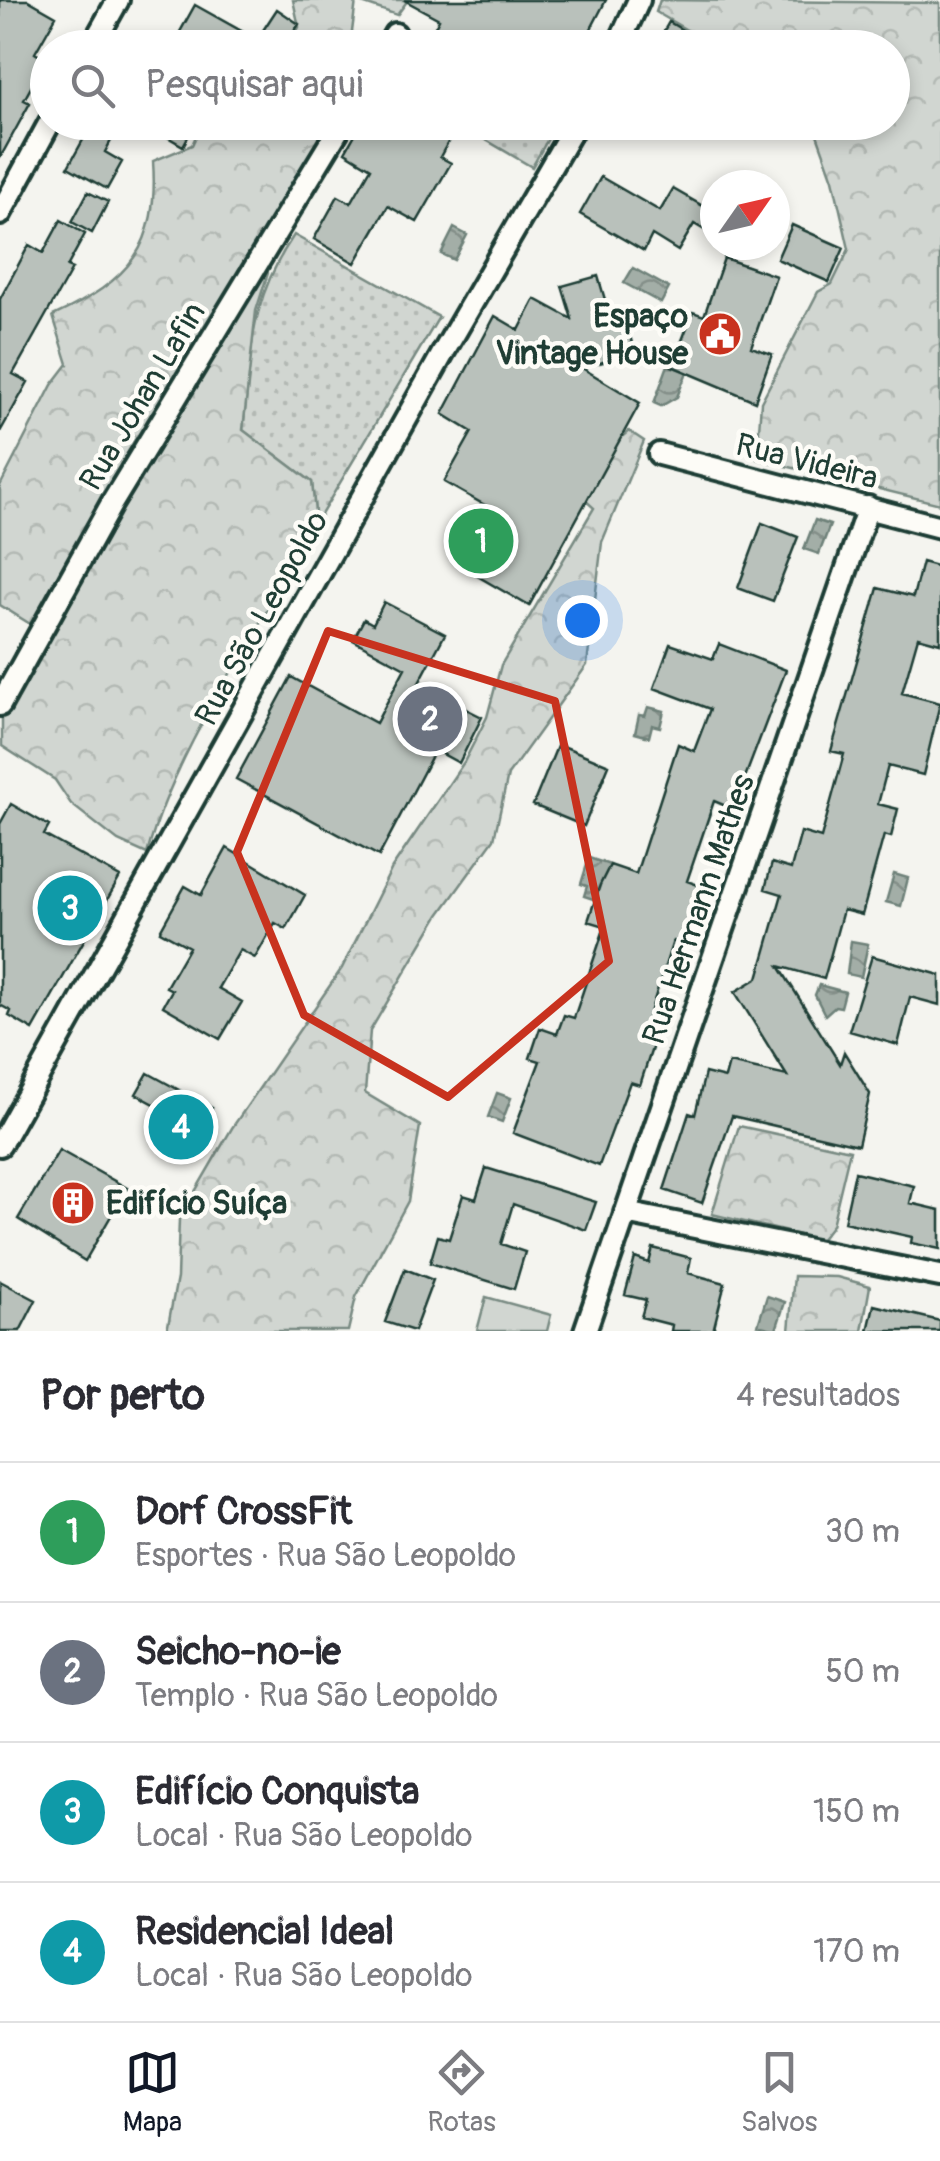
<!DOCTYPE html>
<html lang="pt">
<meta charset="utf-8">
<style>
:root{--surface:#fff;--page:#f7f7f7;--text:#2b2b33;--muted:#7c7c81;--line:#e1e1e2;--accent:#111827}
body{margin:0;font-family:Pangolin,sans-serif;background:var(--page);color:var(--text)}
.compass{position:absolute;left:700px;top:170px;width:90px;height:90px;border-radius:50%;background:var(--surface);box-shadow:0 5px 15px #0003;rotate:56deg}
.you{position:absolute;left:582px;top:620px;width:35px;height:35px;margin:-25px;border:8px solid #fff;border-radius:50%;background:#1a73e8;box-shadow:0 0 0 15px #1a73e833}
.badge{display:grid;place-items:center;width:65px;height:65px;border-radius:50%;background:var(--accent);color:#fff;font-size:32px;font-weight:700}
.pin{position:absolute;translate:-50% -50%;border:5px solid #fff;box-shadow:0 2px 10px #0006}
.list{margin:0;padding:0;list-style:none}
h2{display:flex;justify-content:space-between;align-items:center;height:130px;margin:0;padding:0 40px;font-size:42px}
h2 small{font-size:32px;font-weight:400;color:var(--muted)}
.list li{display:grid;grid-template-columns:65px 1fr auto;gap:30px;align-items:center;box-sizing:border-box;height:140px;padding:0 40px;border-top:2px solid var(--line)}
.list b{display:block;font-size:38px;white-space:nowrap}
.list p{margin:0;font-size:32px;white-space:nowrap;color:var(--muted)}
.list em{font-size:32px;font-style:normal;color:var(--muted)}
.icon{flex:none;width:55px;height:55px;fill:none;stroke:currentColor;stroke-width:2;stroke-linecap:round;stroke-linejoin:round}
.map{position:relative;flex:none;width:940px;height:1331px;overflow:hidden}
.search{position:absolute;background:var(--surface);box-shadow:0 5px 15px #0003;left:30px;right:30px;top:30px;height:110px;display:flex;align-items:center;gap:25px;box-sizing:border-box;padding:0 35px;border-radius:55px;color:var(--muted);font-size:38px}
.sheet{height:690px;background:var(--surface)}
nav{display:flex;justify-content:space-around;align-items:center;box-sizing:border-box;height:140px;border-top:2px solid var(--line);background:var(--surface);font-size:28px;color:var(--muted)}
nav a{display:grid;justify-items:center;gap:5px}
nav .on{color:var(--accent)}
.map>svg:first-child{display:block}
</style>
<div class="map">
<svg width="940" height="1331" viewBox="0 0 940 1331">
<defs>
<pattern id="grass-dots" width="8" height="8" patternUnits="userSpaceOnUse" patternTransform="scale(2.5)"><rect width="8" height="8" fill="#d1d6d1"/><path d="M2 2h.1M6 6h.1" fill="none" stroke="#b3b9b4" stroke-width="1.8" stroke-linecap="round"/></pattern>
<pattern id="forest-crowns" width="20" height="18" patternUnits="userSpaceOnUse" patternTransform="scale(2.5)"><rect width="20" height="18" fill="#d1d6d1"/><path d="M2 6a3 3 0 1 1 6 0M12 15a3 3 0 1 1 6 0" fill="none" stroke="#b3b9b4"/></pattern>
<pattern id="water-waves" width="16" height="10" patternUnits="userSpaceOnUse" patternTransform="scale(2.5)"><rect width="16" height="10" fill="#a3aea7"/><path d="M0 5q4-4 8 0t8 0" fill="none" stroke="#848f89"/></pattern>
</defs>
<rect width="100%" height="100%" fill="#f4f4ef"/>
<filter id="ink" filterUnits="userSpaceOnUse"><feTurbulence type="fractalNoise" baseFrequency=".01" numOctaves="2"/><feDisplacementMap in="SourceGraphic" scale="20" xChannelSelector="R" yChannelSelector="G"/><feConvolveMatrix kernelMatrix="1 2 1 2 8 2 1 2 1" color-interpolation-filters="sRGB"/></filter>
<g filter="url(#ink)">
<!-- grass -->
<path fill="url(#grass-dots)" stroke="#788a82" stroke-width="2.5" d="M473,123V122L557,123L532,167L469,130Z
M294,235L439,317L316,523L312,482L243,430C252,351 248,303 294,235Z"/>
<!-- forest -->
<path fill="url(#forest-crowns)" stroke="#788a82" stroke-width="2.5" d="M293,0H408L397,15L356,1L350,47L288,48L299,27Z
M660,0L940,3V504L757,459L761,402L818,292L832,284L849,249L833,179L813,123L892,122V48L716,47L656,12Z
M202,123H334L258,246L268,273L256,311L243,430L312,482L316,523C261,632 180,736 147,854L118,841L71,804L55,780L2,746V715L46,634L0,605V486L52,385L68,364L53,316C130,280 159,247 153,161L192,145Z
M629,431L644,441L602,542L587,665L508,775L494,839L439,915L370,1031L365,1093L420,1126L408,1201L356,1297L348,1331H167L177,1278L179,1219L232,1128L342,968L392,868L464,762L487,717L501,665L594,508L584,499L618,440Z
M739,1126L850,1150L832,1225L820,1240L712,1214Z
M794,1276L837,1277L870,1286L862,1331H789Z"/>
<!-- garden -->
<path fill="#d1d6d1" stroke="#788a82" stroke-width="2.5" d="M486,1297L551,1315L547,1331H477Z"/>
<!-- water -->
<path fill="url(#water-waves)" stroke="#6e8179" stroke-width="2.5" d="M454,228L467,235L454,260L441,254Z
M633,268L669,288L661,303L624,283Z
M668,365L687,372L677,397L661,406L654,403Z
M815,520L830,525L819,554L804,549Z
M648,707L664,711L660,727L652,725L649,737L635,733L639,715L645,716Z
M589,858L610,865L593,899L584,896L587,886L581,884Z
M894,874L908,878L901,906L886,902Z
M851,941L868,944L861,977L847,974Z
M819,985L845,992L841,1007L835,1006L825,1015L815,995Z
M497,1093L511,1098L502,1122L488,1117Z
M767,1296L785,1302L776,1330L758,1325Z"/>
<!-- building -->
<path fill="#b9c1bb" stroke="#1f3d34" stroke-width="2.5" d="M0,0H28L56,16L35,53L46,60L24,100L30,103L0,158Z
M404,0H606L581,48H424L439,19Z
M195,5L272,48H171Z
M277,9L299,24L283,48H273L258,38Z
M669,22L713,48H654Z
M93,122H121L105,152L122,162L107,189L68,167Z
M142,122H196L183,146Z
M362,122H459L440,157L451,163L417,222L388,206L355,263L314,239L338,196L351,203L371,168L345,152Z
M601,177L660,211L673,189L715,213V236L694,224L678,251L652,235L644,251L580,214Z
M88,192L108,202L92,233L72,222Z
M61,220L85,234L67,267L72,269L13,374L28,382L0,432V299L29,245L43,253Z
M792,225L844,248L829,282L777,259Z
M724,258L776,276L751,347L772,354L755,401L672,366L693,312L704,316Z
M598,276L611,320L624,316L635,353L582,368L640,403L529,606L455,563L488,507L444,482L472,432L443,414L495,316L519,330L535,299L572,319L562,286Z
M762,523L798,537L773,601L738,588Z
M922,562L940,567V643L918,637L902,693L940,703L923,775L888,766L878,804L898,809L891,837L884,835L862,915L843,910L824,979L779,966L840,1064L844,1052L870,1094L858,1145L732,1116L702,1203L664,1190L689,1113L695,1115L705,1073L725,1078L729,1063L787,1076L735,992L758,978L782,894L765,889L772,863L791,869L801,832L821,838L844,754L831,751L878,588L913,597Z
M384,602L445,634L418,685L482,717L459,763L435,750L379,856L236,779L291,677L376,723L405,668L353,640L364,619L373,624Z
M670,644L713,659L719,644L786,670L733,809L714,801L687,881L701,886L683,945L673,941L643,1035L655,1039L640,1085L630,1082L599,1166L513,1133L540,1061L530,1058L540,1028L557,1034L564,1015L574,1018L605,926L588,921L600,885L610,865L636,874L678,744L694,751L710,709L654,688Z
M558,744L609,765L584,826L533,805Z
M11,804L49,826L44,835L120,877L33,1030L9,1016L11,1011L0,1005V824Z
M227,848L305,895L286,929L275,923L255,958L240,950L218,988L242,1002L220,1039L163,1006L172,990L166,987L189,947L160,931L185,886L201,895Z
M872,956L940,975V1005L910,997L898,1045L849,1031Z
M148,1073L212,1108L184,1160L152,1142L169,1112L136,1094Z
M59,1150L127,1188L85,1261L18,1219Z
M486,1168L596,1202L586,1230L513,1204L501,1244L525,1252L514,1289L430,1263L438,1236L449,1239L463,1195L476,1199Z
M855,1172L914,1186L910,1203L940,1210V1249L911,1243L912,1237L844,1222Z
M653,1248L691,1258L688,1273L725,1283L713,1331H671L672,1325L641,1317L646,1300L625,1295L635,1258L649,1263Z
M405,1269L433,1280L414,1331L385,1322Z
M0,1281L36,1300L20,1331H0Z
M874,1305L940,1321V1331H868Z"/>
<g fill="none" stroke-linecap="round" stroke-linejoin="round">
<defs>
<path id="minor" d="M91,48L118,0
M387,48L395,34
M617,48L639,0
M0,214L50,122
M659,454L940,527
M0,705L112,503L343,122
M0,1145L443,353L577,122
M625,1213L940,1276
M585,1331L868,507"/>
</defs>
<!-- minor casing -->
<use href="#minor" stroke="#1f3d34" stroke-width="28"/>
<!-- minor -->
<use href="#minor" stroke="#fdfcf7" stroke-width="20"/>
</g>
</g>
<!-- marked area -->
<path fill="none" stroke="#c8321e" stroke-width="8" stroke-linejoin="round" d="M328,631L555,701L609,961L448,1097L304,1015L237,852Z"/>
<!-- icons -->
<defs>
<symbol id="civic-disc" viewBox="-11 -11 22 22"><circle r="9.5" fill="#c8321e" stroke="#fdfcf7"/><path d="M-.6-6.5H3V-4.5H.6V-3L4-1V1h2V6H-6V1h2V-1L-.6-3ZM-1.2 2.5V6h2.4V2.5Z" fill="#fff"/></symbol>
<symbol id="building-disc" viewBox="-11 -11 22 22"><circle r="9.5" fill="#c8321e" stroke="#fdfcf7"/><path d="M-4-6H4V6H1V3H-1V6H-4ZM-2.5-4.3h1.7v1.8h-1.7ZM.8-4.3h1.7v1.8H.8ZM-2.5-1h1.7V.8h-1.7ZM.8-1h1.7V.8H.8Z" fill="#fff"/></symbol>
</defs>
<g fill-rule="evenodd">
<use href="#civic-disc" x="695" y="309" width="50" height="50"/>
<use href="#building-disc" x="48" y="1178" width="50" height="50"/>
</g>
<g text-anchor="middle" stroke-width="9" stroke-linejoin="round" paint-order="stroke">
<!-- poi labels -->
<g font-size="32" font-weight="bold" fill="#1f3d34" stroke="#fdfcf7" text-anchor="end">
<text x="688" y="327">Espaço<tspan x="688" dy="37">Vintage House</tspan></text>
<text x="106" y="1214" text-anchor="start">Edifício Suíça</text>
</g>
<!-- street labels -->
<g font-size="32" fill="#1f3d34" stroke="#fdfcf7">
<text transform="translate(142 396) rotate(-59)" y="11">Rua Johan Lafin</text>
<text transform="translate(807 461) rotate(14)" y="11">Rua Videira</text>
<text transform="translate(261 618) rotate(-61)" y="11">Rua São Leopoldo</text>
<text transform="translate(698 909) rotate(-71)" y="11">Rua Hermann Mathes</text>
</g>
</g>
</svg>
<svg class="compass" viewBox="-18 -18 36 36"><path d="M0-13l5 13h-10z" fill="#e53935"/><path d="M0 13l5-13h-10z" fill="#7c7c81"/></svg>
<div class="you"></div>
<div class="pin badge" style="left:481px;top:541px;background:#2e9e5b">1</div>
<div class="pin badge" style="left:430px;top:719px;background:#6b7280">2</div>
<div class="pin badge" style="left:70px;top:908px;background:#0f9aa8">3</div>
<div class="pin badge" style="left:181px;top:1127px;background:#0f9aa8">4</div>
<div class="search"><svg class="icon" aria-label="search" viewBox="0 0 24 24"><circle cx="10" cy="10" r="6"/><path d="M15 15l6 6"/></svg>Pesquisar aqui</div>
</div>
<section class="sheet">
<h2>Por perto<small>4 resultados</small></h2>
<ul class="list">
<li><span class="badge" style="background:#2e9e5b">1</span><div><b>Dorf CrossFit</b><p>Esportes · Rua São Leopoldo</p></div><em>30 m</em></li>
<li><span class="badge" style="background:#6b7280">2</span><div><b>Seicho-no-ie</b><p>Templo · Rua São Leopoldo</p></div><em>50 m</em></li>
<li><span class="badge" style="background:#0f9aa8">3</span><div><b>Edifício Conquista</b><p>Local · Rua São Leopoldo</p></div><em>150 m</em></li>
<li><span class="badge" style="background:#0f9aa8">4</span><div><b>Residencial Ideal</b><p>Local · Rua São Leopoldo</p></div><em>170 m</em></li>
</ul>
</section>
<nav>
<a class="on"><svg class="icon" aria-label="map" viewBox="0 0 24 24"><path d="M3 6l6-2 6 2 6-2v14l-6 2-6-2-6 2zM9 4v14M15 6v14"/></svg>Mapa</a>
<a><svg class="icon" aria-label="directions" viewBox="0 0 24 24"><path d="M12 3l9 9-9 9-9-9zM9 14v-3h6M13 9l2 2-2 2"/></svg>Rotas</a>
<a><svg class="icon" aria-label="saved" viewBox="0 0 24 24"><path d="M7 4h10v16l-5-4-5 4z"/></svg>Salvos</a>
</nav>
